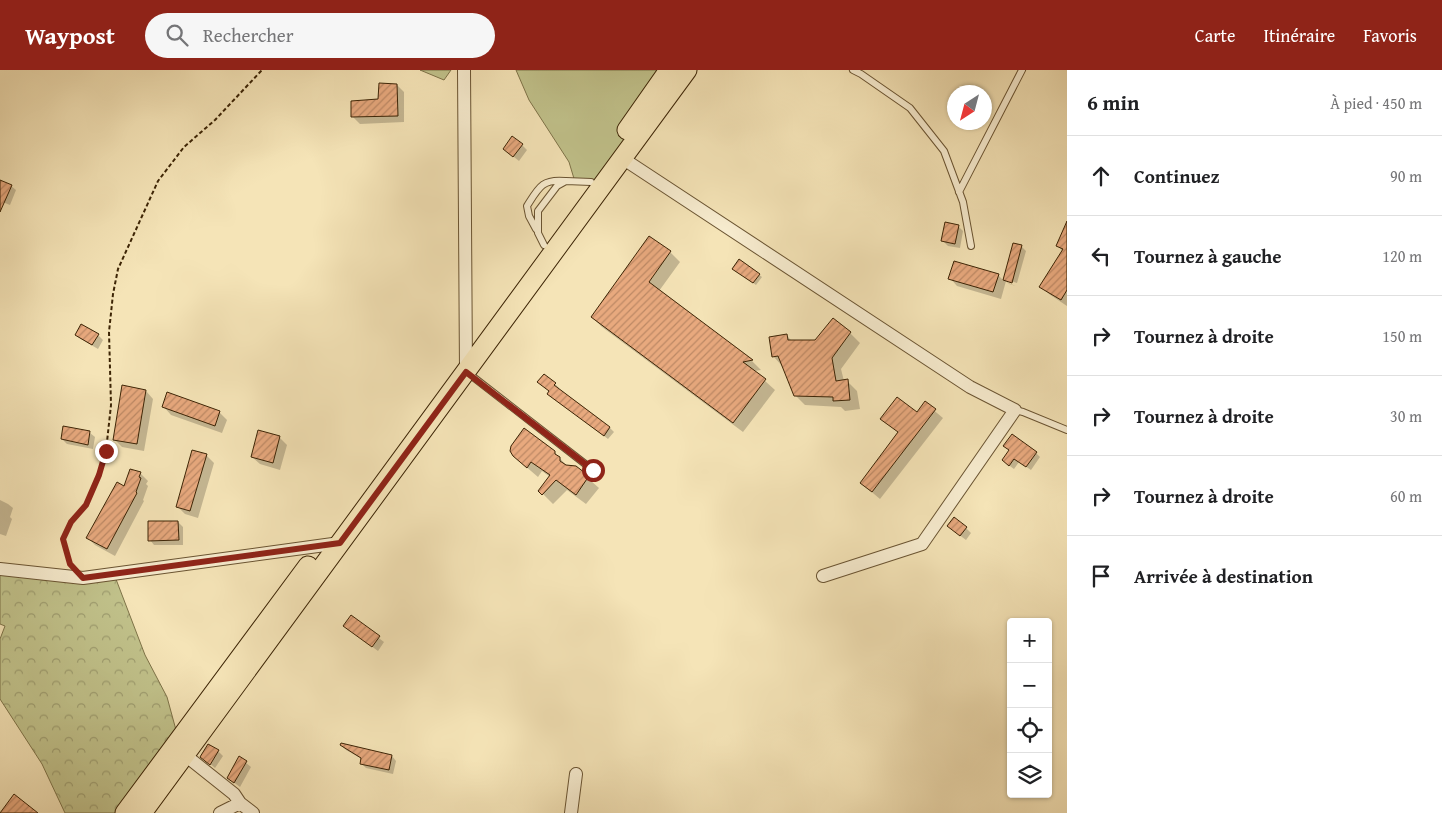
<!DOCTYPE html>
<html lang="fr">
<meta charset="utf-8">
<style>
:root{--surface:#fff;--page:#f6f6f6;--text:#202124;--muted:#757577;--line:#e0e0e0;--accent:#8f2418}
body{margin:0;font-family:"Gentium Book Plus",serif;background:var(--page);color:var(--text)}
.controls{position:absolute;right:15px;bottom:15px;display:grid;overflow:hidden;border-radius:5px;box-shadow:0 1px 4px #0004}
.controls button{width:45px;height:45px;display:grid;place-items:center;padding:0;border:0;border-bottom:1px solid var(--line);background:var(--surface);color:var(--text);font:25px sans-serif}
.compass{position:absolute;left:947px;top:15px;width:45px;height:45px;border-radius:50%;background:var(--surface);box-shadow:0 1px 4px #0004;rotate:216deg}
.stop{position:absolute;width:15px;height:15px;margin:-11px;border:4px solid #8f2418;border-radius:50%;background:#fff}
.stop.end{background:#8f2418;border-color:#fff;box-shadow:0 1px 5px #0008}
.list{margin:0;padding:0;list-style:none}
h2{display:flex;justify-content:space-between;align-items:center;height:65px;margin:0;padding:0 20px;font-size:21px}
h2 small{font-size:16px;font-weight:400;color:var(--muted)}
.list li{display:grid;grid-template-columns:32px 1fr auto;gap:15px;align-items:center;box-sizing:border-box;height:80px;padding:0 20px;border-top:1px solid var(--line)}
.list b{display:block;font-size:19px;white-space:nowrap}
.list em{font-size:16px;font-style:normal;color:var(--muted)}
.icon{flex:none;width:28px;height:28px;fill:none;stroke:currentColor;stroke-width:2;stroke-linecap:round;stroke-linejoin:round}
.map{position:relative;flex:none;width:1067px;height:743px;overflow:hidden}
header{display:flex;align-items:center;gap:30px;box-sizing:border-box;height:70px;padding:0 25px;background:var(--accent);color:#fff}
header strong{font-size:24px}
nav{display:flex;gap:28px;margin-inline-start:auto;font-size:18px}
.search{width:350px;height:45px;background:var(--page);display:flex;align-items:center;gap:12px;box-sizing:border-box;padding:0 18px;border-radius:28px;color:var(--muted);font-size:19px}
main{display:flex}
aside{flex:1;background:var(--surface)}
.map>svg:first-child{display:block}
</style>
<header>
<strong>Waypost</strong>
<div class="search"><svg class="icon" aria-label="search" viewBox="0 0 24 24"><circle cx="10" cy="10" r="6"/><path d="M15 15l6 6"/></svg>Rechercher</div>
<nav><a>Carte</a><a>Itinéraire</a><a>Favoris</a></nav>
</header>
<main>
<div class="map">
<svg width="1067" height="743" viewBox="0 0 1067 743">
<defs>
<pattern id="forest-crowns" width="20" height="18" patternUnits="userSpaceOnUse" patternTransform="scale(1.25)"><rect width="20" height="18" fill="#c1c28b"/><path d="M2 6a3 3 0 1 1 6 0M12 15a3 3 0 1 1 6 0" fill="none" stroke="#9e9d70"/></pattern>
<pattern id="building-hatch" width="6" height="6" patternUnits="userSpaceOnUse" patternTransform="scale(1.25)"><rect width="6" height="6" fill="#e8a97e"/><path d="M-1 1l2-2M0 6l6-6M5 7l2-2" fill="none" stroke="#bd8965"/></pattern>
</defs>
<rect width="100%" height="100%" fill="#f5e4b7"/>
<filter id="stains"><feTurbulence type="fractalNoise" baseFrequency=".004" numOctaves="4"/><feColorMatrix values="0 0 0 0 .2 0 0 0 0 .09 0 0 0 0 .02 0 0 0 .5 -.17"/></filter>
<radialGradient id="worn" r=".72"><stop offset=".6" stop-color="#630" stop-opacity="0"/><stop offset="1" stop-color="#630" stop-opacity=".3"/></radialGradient>
<!-- grass -->
<path fill="#c1c28b" stroke="#7e7348" d="M420,0H451L444,10Z
M516,0H655L678,4L597,114L575,112L569,92L529,30Z"/>
<!-- forest -->
<path fill="url(#forest-crowns)" stroke="#7e7348" d="M0,499L114,504L145,585L167,627L182,682L136,743H65L42,694L0,629V569L5,556L0,554Z"/>
<!-- shadow -->
<path fill="#0003" d="M397,15L404,22V52L360,54L353,47L379,31Z
M522,75L527,80L519,91L509,83Z
M0,111L11,116L16,120L10,135L0,131Z
M1067,153V236L1049,224L1041,216L1063,182L1058,176Z
M958,156L963,161L960,178L948,176L943,171Z
M1014,174L1021,176L1026,181L1017,213L1008,210V213L1016,216L1009,214L1006,211L1001,229L957,216L950,208L998,205L1004,211Z
M670,182L680,192L659,221L752,291L761,300L754,301L775,320L743,362L602,257L592,247Z
M740,191L762,207L756,215L736,201Z
M833,250L850,263L860,273L841,299L844,311H847L857,321L860,339L845,341L841,337L805,335L795,325L783,297L774,287L787,266L792,271H816Z
M76,264L98,265L103,270L98,279L81,269Z
M539,312L555,314L559,318L558,319L610,358L614,362L608,369L553,328L550,322Z
M146,321L153,329L144,381L122,377L114,369Z
M925,333L943,348L880,429L861,413L899,363L882,349L918,343Z
M164,337L219,342L227,350L222,363L171,345Z
M64,357L90,363L95,367L93,379L67,374L62,369Z
M279,367L287,375L280,400L260,394L252,387Z
M1005,376L1036,383L1040,387L1031,400L1019,392L1014,399L1007,394L1010,381Z
M554,382L568,397H575L599,418L586,434L567,420L553,434L540,421L550,407L542,401L538,407L517,389Z
M206,385L214,393L198,448L185,444L177,436Z
M140,403L148,411L146,414L148,416L143,430L144,431L115,486L95,475L88,468L124,418Z
M0,430L8,434L13,438L10,447L12,449L6,466L0,464Z
M178,452L183,457V475H154L150,470Z
M966,458L971,463L966,470L954,461Z
M351,547L384,572L378,581L344,556Z
M341,675L392,686L396,691L393,704L366,698L361,693L362,689L346,680Z
M218,681L223,686L215,698L207,691Z
M240,688L251,697L240,717L228,708Z"/>
<!-- building -->
<path fill="url(#building-hatch)" stroke="#3c2405" d="M379,13L397,14L398,46L351,47V31L378,29Z
M512,66L523,74L513,87L503,79Z
M0,110L12,115L0,142Z
M1067,151V220L1061,230L1039,217L1063,179L1056,176Z
M945,152L959,155L955,174L941,171Z
M649,166L671,181L649,212L753,290L743,292L766,309L733,353L591,247Z
M1013,173L1022,175L1012,213L1003,210Z
M739,189L760,204L753,213L732,199Z
M954,191L999,204L993,222L948,209Z
M833,248L851,262L832,288L836,311L848,309L850,330L833,331V327L794,326L778,286L772,287L769,267L787,264L788,270H815Z
M81,254L99,264L92,275L75,265Z
M544,304L556,313L554,315L610,357L604,366L547,324L549,321L537,312Z
M122,315L146,320L137,374L113,370Z
M167,322L220,341L215,356L162,337Z
M897,327L917,342L925,331L936,339L872,422L860,413L898,362L880,349Z
M63,356L90,361L88,375L61,369Z
M524,358L555,381V384L560,387V391L566,395L576,396L589,406L576,425L556,410L542,425L538,421L550,405L531,392L527,398L513,386L510,381L511,376Z
M258,360L280,366L273,393L251,387Z
M1012,364L1037,382L1026,397L1014,389L1009,396L1002,390L1009,380L1003,376Z
M192,380L207,384L190,441L176,437Z
M130,399L141,402L139,407L141,408L136,422L137,423L107,479L86,468L117,412L124,416Z
M954,447L967,457L960,466L947,456Z
M148,451H178L179,470L148,471Z
M351,545L380,566L372,577L343,556Z
M341,673L392,685L389,700L360,694L361,688L340,675Z
M208,674L219,680L210,695L200,687Z
M239,686L247,691L234,713L227,708Z
M14,724L38,743H0Z"/>
<g fill="none" stroke-linecap="round" stroke-linejoin="round">
<defs>
<path id="lane" d="M853,0L861,4L910,38L944,81L963,132L971,176
M959,122L1022,0
M536,159L529,146L527,136C539,117 542,109 565,111
M544,175L538,163V141L557,116L566,111L591,112
M468,303L593,400
M1015,340L1023,342L1067,360"/>
<path id="street" d="M464,0L466,302
M622,88L970,317L1015,340L922,474L823,506
M0,499L83,508L340,473
M185,685L234,724L240,733L253,743
M220,743L240,733
M571,743L576,704"/>
<path id="primary" d="M627,60L669,0
M125,743L308,496
M142,743L687,0"/>
</defs>
<!-- lane casing -->
<use href="#lane" stroke="#6a5432" stroke-width="8"/>
<!-- street casing -->
<use href="#street" stroke="#6a5432" stroke-width="14"/>
<!-- primary casing -->
<use href="#primary" stroke="#3c2405" stroke-width="21"/>
<!-- path -->
<path stroke="#3c2405" stroke-width="2" stroke-dasharray="4 2.5" stroke-linecap="butt" d="M70,494L63,469L71,452L86,435L99,405L106,381L111,335L109,262L113,224L118,199L158,111L184,77L215,50L262,0"/>
<!-- lane -->
<use href="#lane" stroke="#f8edd0" stroke-width="6"/>
<!-- street -->
<use href="#street" stroke="#f8edd0" stroke-width="12"/>
<!-- primary -->
<use href="#primary" stroke="#f5e4b7" stroke-width="19"/>
</g>
<g fill="none" stroke-linecap="round" stroke-linejoin="round">
<!-- route -->
<path stroke="#8f2418" stroke-width="6" d="M106,381L99,405L86,435L71,452L63,469L70,494L83,508L340,473L466,302L593,400"/>
</g>
<rect width="100%" height="100%" filter="url(#stains)"/>
<rect width="100%" height="100%" fill="url(#worn)"/>
</svg>
<div class="controls">
<button>+</button>
<button>−</button>
<button><svg class="icon" aria-label="locate" viewBox="0 0 24 24"><circle cx="12" cy="12" r="6"/><path d="M12 2v4M12 18v4M2 12h4M18 12h4"/></svg></button>
<button><svg class="icon" aria-label="layers" viewBox="0 0 24 24"><path d="M12 4l9 5-9 5-9-5zM3 14l9 5 9-5"/></svg></button>
</div>
<svg class="compass" viewBox="-18 -18 36 36"><path d="M0-13l5 13h-10z" fill="#e53935"/><path d="M0 13l5-13h-10z" fill="#757577"/></svg>
<div class="stop" style="left:593px;top:400px"></div>
<div class="stop end" style="left:106px;top:381px"></div>
</div>
<aside>
<h2>6 min<small>À pied · 450 m</small></h2>
<ul class="list">
<li><svg class="icon" aria-label="ahead" viewBox="0 0 24 24"><path d="M12 20V5M6 11l6-6 6 6"/></svg><div><b>Continuez</b></div><em>90 m</em></li>
<li><svg class="icon" aria-label="left" viewBox="0 0 24 24"><path d="M17 20v-9H6M10 6l-5 5 5 5"/></svg><div><b>Tournez à gauche</b></div><em>120 m</em></li>
<li><svg class="icon" aria-label="right" viewBox="0 0 24 24"><path d="M7 20v-9h11M14 6l5 5-5 5"/></svg><div><b>Tournez à droite</b></div><em>150 m</em></li>
<li><svg class="icon" aria-label="right" viewBox="0 0 24 24"><path d="M7 20v-9h11M14 6l5 5-5 5"/></svg><div><b>Tournez à droite</b></div><em>30 m</em></li>
<li><svg class="icon" aria-label="right" viewBox="0 0 24 24"><path d="M7 20v-9h11M14 6l5 5-5 5"/></svg><div><b>Tournez à droite</b></div><em>60 m</em></li>
<li><svg class="icon" aria-label="arrive" viewBox="0 0 24 24"><path d="M6 21V4h12l-3 4 3 4H6"/></svg><div><b>Arrivée à destination</b></div></li>
</ul>
</aside>
</main>
